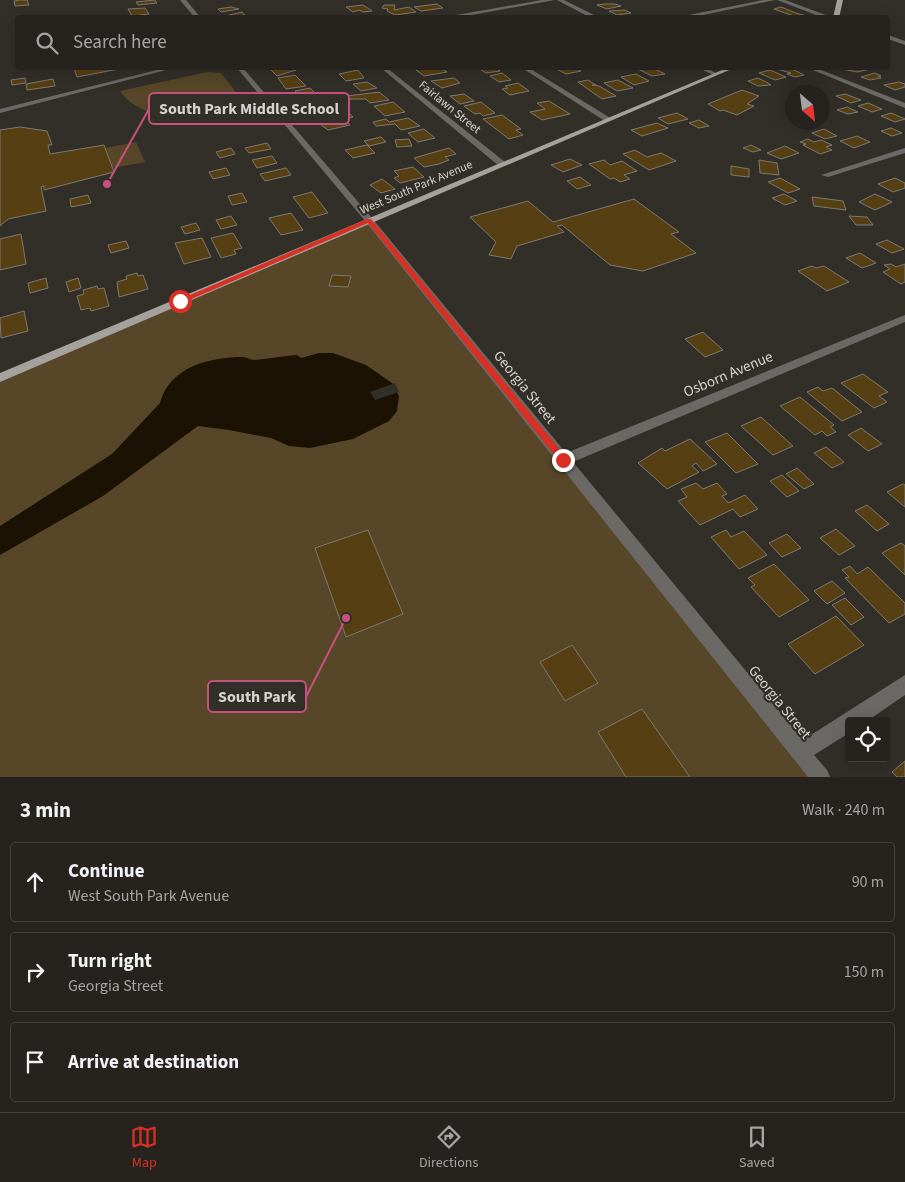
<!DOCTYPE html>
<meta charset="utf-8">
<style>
:root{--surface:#26231f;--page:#322f2c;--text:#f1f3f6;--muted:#a4a4a4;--line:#42403d;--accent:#d93025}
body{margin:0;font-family:"Source Sans 3",sans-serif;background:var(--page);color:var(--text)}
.controls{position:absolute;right:15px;bottom:15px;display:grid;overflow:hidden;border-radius:5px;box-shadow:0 5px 20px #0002}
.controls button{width:45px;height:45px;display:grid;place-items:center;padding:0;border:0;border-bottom:1px solid var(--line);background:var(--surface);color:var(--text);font:25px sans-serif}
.compass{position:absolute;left:785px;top:85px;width:45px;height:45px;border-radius:50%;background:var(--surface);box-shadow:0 5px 20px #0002;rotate:152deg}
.stop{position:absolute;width:15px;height:15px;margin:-11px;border:4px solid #d93025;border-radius:50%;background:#fff}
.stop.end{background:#d93025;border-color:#fff;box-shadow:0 1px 5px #0008}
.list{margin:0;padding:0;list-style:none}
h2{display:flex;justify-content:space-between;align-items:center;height:65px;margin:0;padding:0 20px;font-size:21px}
h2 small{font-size:16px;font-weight:400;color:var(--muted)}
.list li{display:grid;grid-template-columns:32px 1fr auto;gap:15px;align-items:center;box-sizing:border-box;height:80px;margin:0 10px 10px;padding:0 10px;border:1px solid var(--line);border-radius:5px}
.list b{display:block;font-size:19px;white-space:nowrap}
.list p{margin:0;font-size:16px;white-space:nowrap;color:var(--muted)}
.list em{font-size:16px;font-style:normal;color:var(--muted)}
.icon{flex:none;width:28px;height:28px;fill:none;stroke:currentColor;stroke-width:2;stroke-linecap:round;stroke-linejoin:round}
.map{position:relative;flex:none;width:905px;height:777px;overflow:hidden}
.search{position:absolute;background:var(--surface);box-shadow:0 5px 20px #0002;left:15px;right:15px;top:15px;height:55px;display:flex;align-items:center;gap:12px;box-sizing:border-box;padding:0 18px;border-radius:5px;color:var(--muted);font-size:19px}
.sheet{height:335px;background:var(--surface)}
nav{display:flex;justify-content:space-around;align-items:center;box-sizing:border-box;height:70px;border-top:1px solid var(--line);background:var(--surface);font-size:14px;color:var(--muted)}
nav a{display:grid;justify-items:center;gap:2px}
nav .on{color:var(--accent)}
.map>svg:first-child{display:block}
</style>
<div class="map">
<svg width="905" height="777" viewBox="0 0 905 777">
<rect width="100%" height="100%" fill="#322f29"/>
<!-- green -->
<path fill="#574728" d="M208,72L221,73L249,109C214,116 143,127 120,91Z
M136,142L145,162L113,168L105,148Z
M369,220L821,777H0V377Z"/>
<!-- water -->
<path fill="#1c1203" d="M319,353H333L366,365L392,383L399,396L397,411L389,421L353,439L310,448L289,446L271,438L229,430L198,426L103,496L0,555V526L112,454L160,403C169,367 210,357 243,357C247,357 250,360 254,360C266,359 283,356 297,355L301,358Z"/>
<!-- pier -->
<path fill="#322f29" d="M395,383L399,392L375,400L370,392Z"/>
<!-- building -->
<path fill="#563f12" stroke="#7d7972" d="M20,0H27L29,5L15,6L14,1Z
M155,0L157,3L138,5L136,2Z
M437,4L443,8L421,11L414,7Z
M604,4H615L621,6L607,9L597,5Z
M363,5L372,11L363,12L359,10L353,12L346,7Z
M384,5H395L394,10L409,7L416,12L395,15L387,11L388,9L382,8Z
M231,7L239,9L221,12L218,9Z
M781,7L796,13L810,17L799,18L774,9Z
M145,8L149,14L132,16L128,9Z
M625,10L631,13L617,15L609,11Z
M242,12L246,17L223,18L226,17L225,16Z
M74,68H124L77,77Z
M269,68H294L296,70L277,76Z
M427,68H441L447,72L424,76L416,70Z
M478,68H495L500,71L486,73Z
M555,68H575L581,71L566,74Z
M653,68L665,74L652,76L638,69Z
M773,68H794L798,69L794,70L804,75L795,77L787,74L791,73Z
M846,68H875L857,72L842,69Z
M358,70L364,78L346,81L339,74Z
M770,70L786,77L775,80L759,73Z
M502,73L511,80L499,82L490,76Z
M875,73L881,76H878L881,78L870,80L861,77Z
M636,74L649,81L634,85L621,77Z
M295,75L306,86L286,89L278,78Z
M25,78L26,83L12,85L11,80Z
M454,78L460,83L442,88L431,81Z
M758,78L768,83L771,85L758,86L748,81Z
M53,79L55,86L27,90L26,84Z
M588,80L596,85H592L599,86L616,96L602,99L578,82Z
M618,80L633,88L617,91L604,83Z
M367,82L377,88L361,91L353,84Z
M899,82L905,84V87L895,90L884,85Z
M518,83L529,91L510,95L502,89L508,88L505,86Z
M310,88L317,95L312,96L315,100L304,103L295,91Z
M742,90L759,96L747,104L754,106L737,115L723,110L720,111L708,104Z
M379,92L389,100L370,103L366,99H350L347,96Z
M464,94L474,101L460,104L450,96Z
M845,94L861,100L851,103L836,96Z
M549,101L570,114L542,120L530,112L545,109L537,103Z
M393,102L405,112L385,116L374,106Z
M481,102L495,113L483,116L480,113L475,114L464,106Z
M868,103L882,109L872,112L858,106Z
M847,107L858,112L848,114L837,110Z
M345,109L353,117L340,119L333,111Z
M677,113L688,119L668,124L658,118Z
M891,113L905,119L895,122L881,116Z
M502,115L521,129L516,130L523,135L509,139L483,119Z
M408,118L420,126L401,130L395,124L376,126L373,122L386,119L389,122Z
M345,119L350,125L328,130L320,124Z
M699,120L709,126L699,128L689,123Z
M657,123L668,128L642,136L631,130Z
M20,127L47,131L52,145H48L50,154L104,145L114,172L44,190V186L41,187L46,211L8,219L0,226V130Z
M891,128L902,133L892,136L881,131Z
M424,129L435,138L418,142L408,133Z
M824,129L837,136L825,139L812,133Z
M857,136L870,142L854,148L840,141Z
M381,137L386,142L369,146L364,141Z
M409,139L412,146L397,147L395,140Z
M808,139L814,142L821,140L832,145L826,147L832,150L820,154L803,145L806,144L800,142Z
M267,143L271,149L249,153L245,148Z
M367,145L375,153L353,158L345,150Z
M751,145L761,150L753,152L743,148Z
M785,146L799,153L781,159L767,153Z
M231,148L235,154L220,158L216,152Z
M449,148L456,154L445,157L449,160L439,164L424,167L414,158Z
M635,150L647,157L661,153L676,161L649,170L623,154Z
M272,156L277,163L257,168L252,160Z
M570,159L582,165L563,172L551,165Z
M604,160L610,165L622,161L637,171L624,175L630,179L620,182L614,178L610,179L589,164Z
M759,160L777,163L779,175L760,173Z
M731,166L749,169V177L731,175Z
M413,167L424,177L400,183L394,178L399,176L394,171Z
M226,168L230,175L213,179L209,172Z
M286,168L291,175L265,181L260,174Z
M580,177L591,185L577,189L567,181Z
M780,178L800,189L788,193L768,182Z
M895,178L905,183V188L893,192L878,184Z
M382,179L395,189L381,193L370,185Z
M312,192L328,213L309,218L293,197Z
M242,193L247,202L232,205L228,196Z
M784,194L797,201L785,205L772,198Z
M875,194L892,202L875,210L859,202Z
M88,195L91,203L71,207L70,199Z
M812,197L843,201L846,210L814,206Z
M634,199L679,232L671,234L696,253L643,271L610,265L562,225L557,226L564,232L517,246L511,259L489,255L496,242L470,217L528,201L553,222Z
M291,213L303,230L281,235L269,218Z
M231,216L237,225L221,229L216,220Z
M849,216L867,217L873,225H856Z
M196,223L200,230L185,234L181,227Z
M233,233L242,248L234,250L236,254L221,258L211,238Z
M21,234L26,264L0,270V239Z
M202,238L211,257L184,264L175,243Z
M887,240L904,249L892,253L876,244Z
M126,241L129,248L111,253L108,245Z
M860,253L876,263L862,268L846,258Z
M891,264L896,267L905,264V282L901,284L883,272L890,269L884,265Z
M812,266L816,268L824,266L849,282L827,291L798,271Z
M137,273L138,276L143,275L148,289L119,297L117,282L127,279L126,276Z
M332,275L351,276L348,287L329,286Z
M46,278L48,288L30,293L28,283Z
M78,278L81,288L69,292L66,282Z
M97,286L98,289L104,288L109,306L91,311L90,308L81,310L77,296L84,294L83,290Z
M24,311L28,331L1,338L0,318Z
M703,332L723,350L705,357L685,339Z
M863,374L888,392L879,396L887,402L874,408L841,383Z
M818,387L823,391L832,388L862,412L842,421L807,392Z
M800,397L834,425L830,427L836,432L827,436L822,431L815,435L780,406Z
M761,417L793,446L773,455L741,426Z
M861,428L882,444L868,451L848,435Z
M727,433L758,464L736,473L705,442Z
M690,439L717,464L703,471L696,463L692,466L699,472L667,489L638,463L662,448L665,451Z
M826,447L844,462L832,468L814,453Z
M797,468L814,484L804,489L786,474Z
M782,475L799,491L787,497L770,481Z
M696,483L703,489L717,483L727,494L722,496L728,503L745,495L758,509L740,517L733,509L700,525L678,501L687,497L681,489Z
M903,484L905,485V507L887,492Z
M867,505L889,524L877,531L855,511Z
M836,529L855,546L839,555L820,538Z
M368,530L403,614L346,637L315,548Z
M726,530L731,537L744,531L767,555L739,569L711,537Z
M787,534L801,548L782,557L769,543Z
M901,543L905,546V575L882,553Z
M774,564L809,600L779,617L751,587L755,585L748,578Z
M850,566L857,574L868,567L905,603V614L889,623L845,578L849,577L842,570Z
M832,581L845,593L827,604L814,591Z
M845,598L864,617L851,625L832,605Z
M836,616L864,645L815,674L788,644Z
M572,645L598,683L565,701L540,662Z
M642,709L690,777H626L598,732Z
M905,761V777H897L892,772Z"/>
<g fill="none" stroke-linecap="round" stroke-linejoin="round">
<!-- minor -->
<path fill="#6a6966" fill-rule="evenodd" d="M180,0H186L201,18H195Z
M542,0H555L455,18H439Z
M557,0H564L600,18H591Z
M763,0H775L689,18H674Z
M777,0H785L834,18H824Z
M888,35L905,41V45L888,39Z
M165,68H174L0,113V109Z
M237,68H243L372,218L566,453L905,315V322L573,462L803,740L905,675V695L867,721H849V733L814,755L827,770L830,777H808L366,222Z
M381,68H387L505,162V166H499Z
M522,68H529L612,119L605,121Z
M699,68H706L718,74L713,75Z
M808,68H816L905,103V108Z
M905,148V153L828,177L821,175Z"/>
<!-- major -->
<path fill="#a5a19c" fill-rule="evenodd" d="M837,0H843L839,18H833Z
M727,68H734L0,382V373Z"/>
</g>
<!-- route -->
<path fill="#d93025" d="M367,219H371L566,457V462H560L368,223L182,303L176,301Z"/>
<g text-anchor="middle" stroke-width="4.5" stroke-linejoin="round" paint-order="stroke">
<!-- far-street labels -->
<g font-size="12" fill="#d5d3cf" stroke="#322f29">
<text transform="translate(450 107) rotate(39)" y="4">Fairlawn Street</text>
<text transform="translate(416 187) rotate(-23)" y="4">West South Park Avenue</text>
</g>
<!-- street labels -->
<g font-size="15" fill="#d5d3cf" stroke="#322f29">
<text transform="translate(728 374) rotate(-23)" y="5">Osborn Avenue</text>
<text transform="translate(525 387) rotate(51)" y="5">Georgia Street</text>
<text transform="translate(780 702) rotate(51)" y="5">Georgia Street</text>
</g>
</g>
<!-- callouts -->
<path fill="none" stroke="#c8507e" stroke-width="2" d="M107 184L149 109M346 618L306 697"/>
<g fill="#c8507e" stroke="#322f29" stroke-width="2">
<circle cx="107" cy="184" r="5"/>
<circle cx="346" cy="618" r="5"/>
</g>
<g fill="#322f29" stroke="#c8507e" stroke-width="2">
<rect x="149" y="93" width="200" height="31" rx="5"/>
<rect x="208" y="681" width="98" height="31" rx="5"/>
</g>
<g font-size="16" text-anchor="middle" font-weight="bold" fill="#d5d3cf">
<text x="249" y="114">South Park Middle School</text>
<text x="257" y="702">South Park</text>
</g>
</svg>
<div class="controls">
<button><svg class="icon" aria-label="locate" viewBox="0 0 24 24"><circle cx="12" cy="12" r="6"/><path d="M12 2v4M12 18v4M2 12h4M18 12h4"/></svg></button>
</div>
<svg class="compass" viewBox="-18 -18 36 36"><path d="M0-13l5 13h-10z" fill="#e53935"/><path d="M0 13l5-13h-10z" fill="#a4a4a4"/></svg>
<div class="stop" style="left:180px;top:301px"></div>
<div class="stop end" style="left:563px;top:460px"></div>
<div class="search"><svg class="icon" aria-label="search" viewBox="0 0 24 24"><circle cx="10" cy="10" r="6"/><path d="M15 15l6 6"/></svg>Search here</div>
</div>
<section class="sheet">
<h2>3 min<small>Walk · 240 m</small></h2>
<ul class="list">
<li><svg class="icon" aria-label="ahead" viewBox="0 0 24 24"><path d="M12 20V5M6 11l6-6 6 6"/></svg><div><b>Continue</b><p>West South Park Avenue</p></div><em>90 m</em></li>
<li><svg class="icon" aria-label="right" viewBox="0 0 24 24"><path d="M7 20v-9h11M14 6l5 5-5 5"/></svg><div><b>Turn right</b><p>Georgia Street</p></div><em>150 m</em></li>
<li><svg class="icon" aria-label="arrive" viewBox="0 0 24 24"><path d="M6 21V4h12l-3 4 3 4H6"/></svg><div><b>Arrive at destination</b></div></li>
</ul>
</section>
<nav>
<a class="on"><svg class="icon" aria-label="map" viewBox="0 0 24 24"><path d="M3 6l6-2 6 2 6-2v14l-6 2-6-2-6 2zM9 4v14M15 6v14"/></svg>Map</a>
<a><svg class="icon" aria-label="directions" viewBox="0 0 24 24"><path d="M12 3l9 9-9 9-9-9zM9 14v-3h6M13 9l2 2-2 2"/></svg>Directions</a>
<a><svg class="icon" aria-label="saved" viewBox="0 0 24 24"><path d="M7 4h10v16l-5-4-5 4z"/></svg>Saved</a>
</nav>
